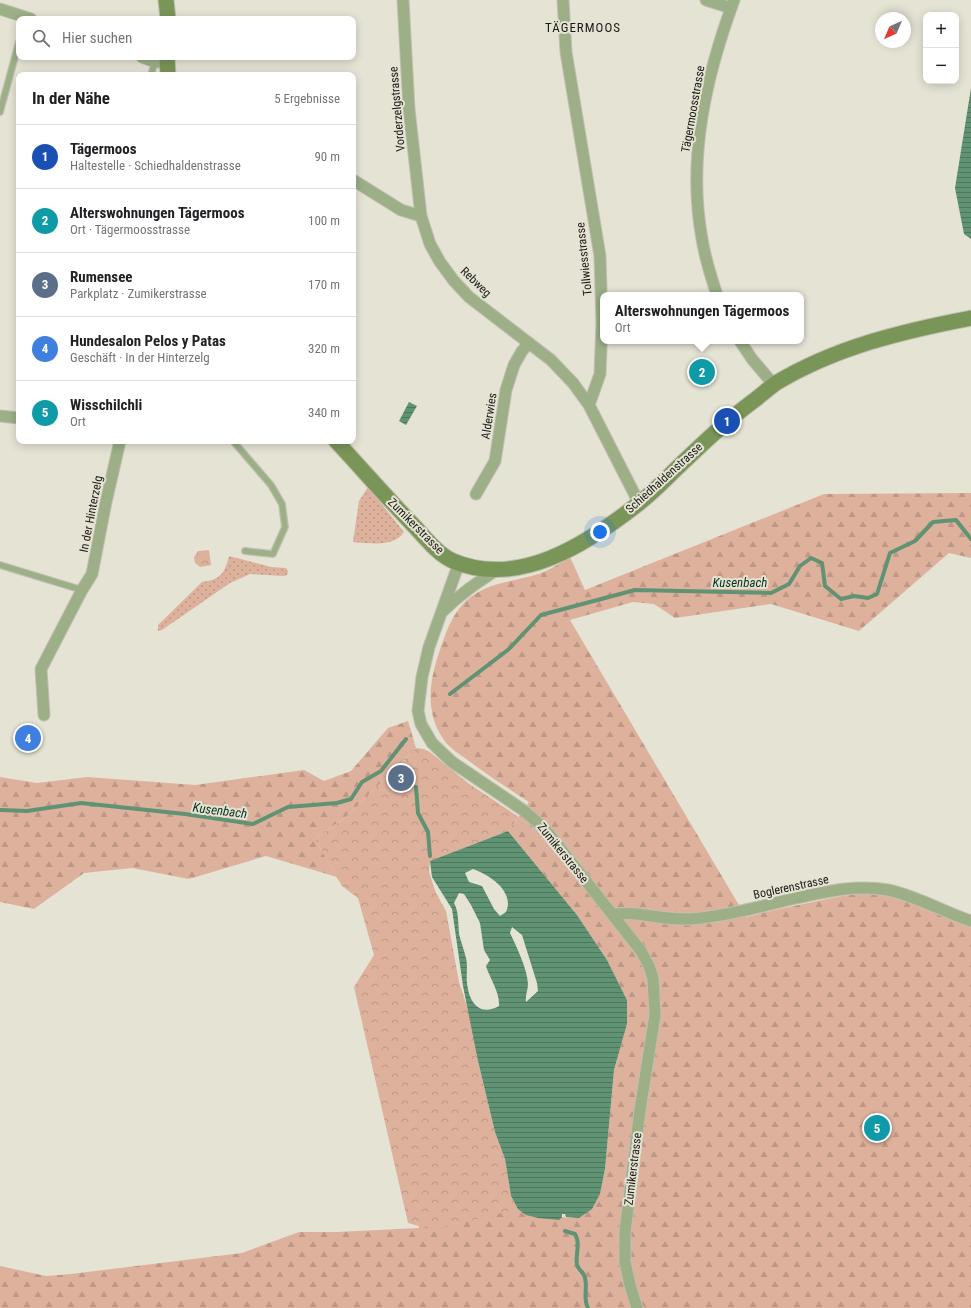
<!DOCTYPE html>
<html lang="de">
<meta charset="utf-8">
<style>
:root{--surface:#fff;--page:#f6f6f6;--text:#202124;--muted:#757577;--line:#e0e0e0;--accent:#0b8043}
body{margin:0;font-family:"Roboto Condensed",sans-serif;background:var(--page);color:var(--text)}
.controls{position:absolute;right:12px;top:12px;display:grid;overflow:hidden;border-radius:8px;box-shadow:0 2px 10px #0003}
.controls button{width:36px;height:36px;display:grid;place-items:center;padding:0;border:0;border-bottom:1px solid var(--line);background:var(--surface);color:var(--text);font:20px sans-serif}
.compass{position:absolute;left:875px;top:12px;width:36px;height:36px;border-radius:50%;background:var(--surface);box-shadow:0 2px 10px #0003;rotate:224deg}
.you{position:absolute;left:600px;top:532px;width:14px;height:14px;margin:-10px;border:3px solid #fff;border-radius:50%;background:#1a73e8;box-shadow:0 0 0 6px #1a73e833}
.badge{display:grid;place-items:center;width:26px;height:26px;border-radius:50%;background:var(--accent);color:#fff;font-size:13px;font-weight:700}
.pin{position:absolute;translate:-50% -50%;border:2px solid #fff;box-shadow:0 1px 4px #0006}
.popup{position:absolute;left:600px;top:292px;width:204px;height:52px;box-sizing:border-box;display:grid;place-content:center;border-radius:8px;background:var(--surface);filter:drop-shadow(0 1px 3px #0005);font-size:13px;white-space:nowrap;color:var(--muted)}
.popup b{font-size:15px;color:var(--text)}
.popup::after{content:'';position:absolute;left:50%;top:100%;margin-left:-8px;border:8px solid transparent;border-top-color:var(--surface)}
.list{margin:0;padding:0;list-style:none}
h2{display:flex;justify-content:space-between;align-items:center;height:52px;margin:0;padding:0 16px;font-size:17px}
h2 small{font-size:13px;font-weight:400;color:var(--muted)}
.list li{display:grid;grid-template-columns:26px 1fr auto;gap:12px;align-items:center;box-sizing:border-box;height:64px;padding:0 16px;border-top:1px solid var(--line)}
.list b{display:block;font-size:15px;white-space:nowrap}
.list p{margin:0;font-size:13px;white-space:nowrap;color:var(--muted)}
.list em{font-size:13px;font-style:normal;color:var(--muted)}
.icon{flex:none;width:22px;height:22px;fill:none;stroke:currentColor;stroke-width:2;stroke-linecap:round;stroke-linejoin:round}
.map{position:relative;flex:none;width:971px;height:1308px;overflow:hidden}
.search{position:absolute;background:var(--surface);box-shadow:0 2px 10px #0003;left:16px;top:16px;width:340px;height:44px;display:flex;align-items:center;gap:10px;box-sizing:border-box;padding:0 14px;border-radius:8px;color:var(--muted);font-size:15px}
.panel{position:absolute;background:var(--surface);box-shadow:0 2px 10px #0003;left:16px;top:72px;width:340px;height:372px;border-radius:8px}
.map>svg:first-child{display:block}
</style>
<div class="map">
<svg width="971" height="1308" viewBox="0 0 971 1308">
<defs>
<pattern id="grass-dots" width="8" height="8" patternUnits="userSpaceOnUse"><rect width="8" height="8" fill="#deb19d"/><path d="M2 2h.1M6 6h.1" fill="none" stroke="#be9886" stroke-width="1.8" stroke-linecap="round"/></pattern>
<pattern id="forest-firs" width="22" height="20" patternUnits="userSpaceOnUse"><rect width="22" height="20" fill="#deb19d"/><path d="M5 1l3.5 6h-7zM16 11l3.5 6h-7z" fill="#be9886"/></pattern>
<pattern id="park-crowns" width="20" height="18" patternUnits="userSpaceOnUse"><rect width="20" height="18" fill="#deb19d"/><path d="M2 6a3 3 0 1 1 6 0M12 15a3 3 0 1 1 6 0" fill="none" stroke="#be9886"/></pattern>
<pattern id="water-rules" width="6" height="5" patternUnits="userSpaceOnUse"><rect width="6" height="5" fill="#5f9373"/><path d="M0 2.5h6" fill="none" stroke="#4e775d"/></pattern>
</defs>
<rect width="100%" height="100%" fill="#e5e3d4"/>
<!-- grass -->
<path fill="url(#grass-dots)" d="M368,487L404,532C394,548 368,543 353,542L359,501Z
M229,556L271,567L286,568L288,571L287,575L284,576L250,574L230,583L162,630L158,631V625L202,582C220,580 225,573 229,556Z"/>
<!-- forest -->
<path fill="url(#forest-firs)" d="M971,493V558L949,553L859,631L771,604L675,618L654,604L633,602L570,620L746,917C765,912 784,908 803,904C831,898 859,890 888,896C917,902 943,918 971,927V1308H0V1266L46,1276L71,1274L242,1253L299,1232H337L419,1228V1176L561,1217L579,1218L600,1194L605,1169L614,1070L627,1024V1000L607,960L577,915L508,831L519,817L529,802C509,789 489,776 469,761C461,755 450,749 444,740C425,714 429,682 439,653C446,632 453,610 472,596C490,583 514,581 535,575C547,572 559,564 570,557L585,590L824,494Z
M408,721L416,748L347,816L315,839L337,877L266,856L189,879L132,868L84,873L34,909L0,902V777L37,783L87,777L195,785L304,770L324,781L351,771L388,728Z"/>
<!-- park -->
<path fill="url(#park-crowns)" d="M209,550L211,565L200,567L195,563L194,557L198,551Z
M416,748L424,749L430,752L468,783L519,817L508,831L430,861L429,872L436,893L446,911L459,982L471,1019L478,1061L495,1132L505,1159L511,1196L518,1209L433,1230L408,1223L354,987L374,955L358,898L342,886L315,839L347,816Z"/>
<!-- water -->
<path fill="url(#water-rules)" fill-rule="evenodd" d="M971,88V239L964,234L955,188Z
M409,402L417,406L406,425L399,421Z
M508,831L577,915L607,960L627,1000V1024L614,1070L605,1169L600,1194L592,1209L579,1218L566,1217L565,1214H562V1217L559,1220L538,1218L526,1215L518,1209L511,1196L505,1159L495,1132L478,1061L463,986L452,909L432,877L430,861ZM473,869C487,874 507,886 508,903C508,906 507,910 506,912L500,916L494,909L482,886L469,882L465,873ZM459,893L464,894L471,905L480,923L484,950L490,960L486,966C490,979 500,992 499,1006C479,1017 469,1002 467,983C466,975 468,966 466,958C464,950 461,942 459,934C458,924 459,912 454,903ZM512,927L522,935L537,983L538,991L526,1002C525,995 528,990 528,984C527,968 517,948 510,933Z"/>
<g fill="none" stroke-linecap="round" stroke-linejoin="round">
<!-- stream -->
<path stroke="#5f9373" stroke-width="4" d="M450,694L509,649L541,615L635,590L771,593L789,584L800,566L811,558L822,563L825,586L841,599L854,596L868,598L877,594L890,553L915,541L933,522L956,520L971,539
M416,787L418,813L428,832L430,856
M0,810L27,811L81,803L185,814L253,824L288,807L337,803L351,799L362,782L381,771L406,739
M565,1231L575,1234C581,1244 575,1254 577,1265C578,1269 582,1271 584,1275C589,1286 582,1297 588,1308"/>
<defs>
<path id="lane" d="M151,75L155,62
M0,112L19,42
M233,441L271,485L282,504L285,527L273,554L245,551
M0,565L82,590"/>
<path id="street" d="M403,0L409,109L421,216L430,244L440,262L454,281L469,297L551,360L573,383L589,405
M563,0L566,52L600,256L602,323L600,374L589,405L639,503
M706,0L731,8
M0,9L31,19
M142,57L155,62H167
M353,180L401,210L421,216
M717,295C711,277 705,258 702,239C687,158 706,76 734,0
M740,341L752,359L774,385
M0,416L19,418
M476,494L495,461L506,390L514,365L522,351L529,343
M459,563L429,647L422,677L418,711L421,724L432,743L452,762L523,810L537,822L549,834L641,951L649,966L653,978L655,1015L640,1110L625,1232V1262L630,1285L637,1308
M443,611C460,594 478,582 498,569
M44,715L41,669L82,590L92,574L106,502L120,441
M612,914C620,914 628,913 636,914C654,916 672,920 691,919C725,916 759,907 792,899C824,892 856,884 888,890C917,896 943,912 971,921"/>
<path id="secondary" d="M166,0L168,19
M167,57L168,75
M336,441C363,470 389,500 416,528C427,540 439,555 453,561C519,589 588,543 638,504C651,494 663,482 675,470C700,446 724,423 752,402C760,396 768,389 776,383C836,347 903,331 971,318"/>
</defs>
<!-- lane casing -->
<use href="#lane" stroke="#c0bfb1" stroke-width="8"/>
<!-- street casing -->
<use href="#street" stroke="#c0bfb1" stroke-width="13"/>
<!-- secondary casing -->
<use href="#secondary" stroke="#c0bfb1" stroke-width="17"/>
<!-- lane -->
<use href="#lane" stroke="#9caf87" stroke-width="5.5"/>
<!-- street -->
<use href="#street" stroke="#9caf87" stroke-width="11"/>
<!-- secondary -->
<use href="#secondary" stroke="#7a9558" stroke-width="15"/>
</g>
<g text-anchor="middle" stroke-width="4" stroke-linejoin="round" paint-order="stroke">
<!-- street labels -->
<g font-size="12" fill="#1a1a14" stroke="#e5e3d4">
<text transform="translate(397 109) rotate(-95)" y="4">Vorderzelgstrasse</text>
<text transform="translate(693 109) rotate(-80)" y="4">Tägermoosstrasse</text>
<text transform="translate(584 259) rotate(-96)" y="4">Tollwiesstrasse</text>
<text transform="translate(476 282) rotate(44)" y="4">Rebweg</text>
<text transform="translate(489 416) rotate(-81)" y="4">Alderwies</text>
<text transform="translate(664 478) rotate(-42)" y="4">Schiedhaldenstrasse</text>
<text transform="translate(91 514) rotate(-79)" y="4">In der Hinterzelg</text>
<text transform="translate(416 526) rotate(45)" y="4">Zumikerstrasse</text>
<text transform="translate(563 853) rotate(51)" y="4">Zumikerstrasse</text>
<text transform="translate(791 887) rotate(-12)" y="4">Boglerenstrasse</text>
<text transform="translate(633 1169) rotate(-83)" y="4">Zumikerstrasse</text>
</g>
<!-- neighbourhood labels -->
<g font-size="13" letter-spacing="1" fill="#1a1a14" stroke="#e5e3d4">
<text x="583" y="32">TÄGERMOOS</text>
</g>
<!-- water labels -->
<g font-size="13" font-style="italic" fill="#07331d" stroke="#e5e3d4">
<text x="740" y="587">Kusenbach</text>
<text transform="translate(220 810) rotate(7)" y="5">Kusenbach</text>
</g>
</g>
</svg>
<div class="controls">
<button>+</button>
<button>−</button>
</div>
<svg class="compass" viewBox="-18 -18 36 36"><path d="M0-13l5 13h-10z" fill="#e53935"/><path d="M0 13l5-13h-10z" fill="#757577"/></svg>
<div class="you"></div>
<div class="pin badge" style="left:727px;top:421px;background:#1a4fb4">1</div>
<div class="pin badge" style="left:702px;top:372px;background:#0f9aa8">2</div>
<div class="popup"><b>Alterswohnungen Tägermoos</b>Ort</div>
<div class="pin badge" style="left:401px;top:778px;background:#5c6f8a">3</div>
<div class="pin badge" style="left:28px;top:738px;background:#3f7fe0">4</div>
<div class="pin badge" style="left:877px;top:1128px;background:#0f9aa8">5</div>
<div class="search"><svg class="icon" aria-label="search" viewBox="0 0 24 24"><circle cx="10" cy="10" r="6"/><path d="M15 15l6 6"/></svg>Hier suchen</div>
<section class="panel">
<h2>In der Nähe<small>5 Ergebnisse</small></h2>
<ul class="list">
<li><span class="badge" style="background:#1a4fb4">1</span><div><b>Tägermoos</b><p>Haltestelle · Schiedhaldenstrasse</p></div><em>90 m</em></li>
<li><span class="badge" style="background:#0f9aa8">2</span><div><b>Alterswohnungen Tägermoos</b><p>Ort · Tägermoosstrasse</p></div><em>100 m</em></li>
<li><span class="badge" style="background:#5c6f8a">3</span><div><b>Rumensee</b><p>Parkplatz · Zumikerstrasse</p></div><em>170 m</em></li>
<li><span class="badge" style="background:#3f7fe0">4</span><div><b>Hundesalon Pelos y Patas</b><p>Geschäft · In der Hinterzelg</p></div><em>320 m</em></li>
<li><span class="badge" style="background:#0f9aa8">5</span><div><b>Wisschilchli</b><p>Ort</p></div><em>340 m</em></li>
</ul>
</section>
</div>
